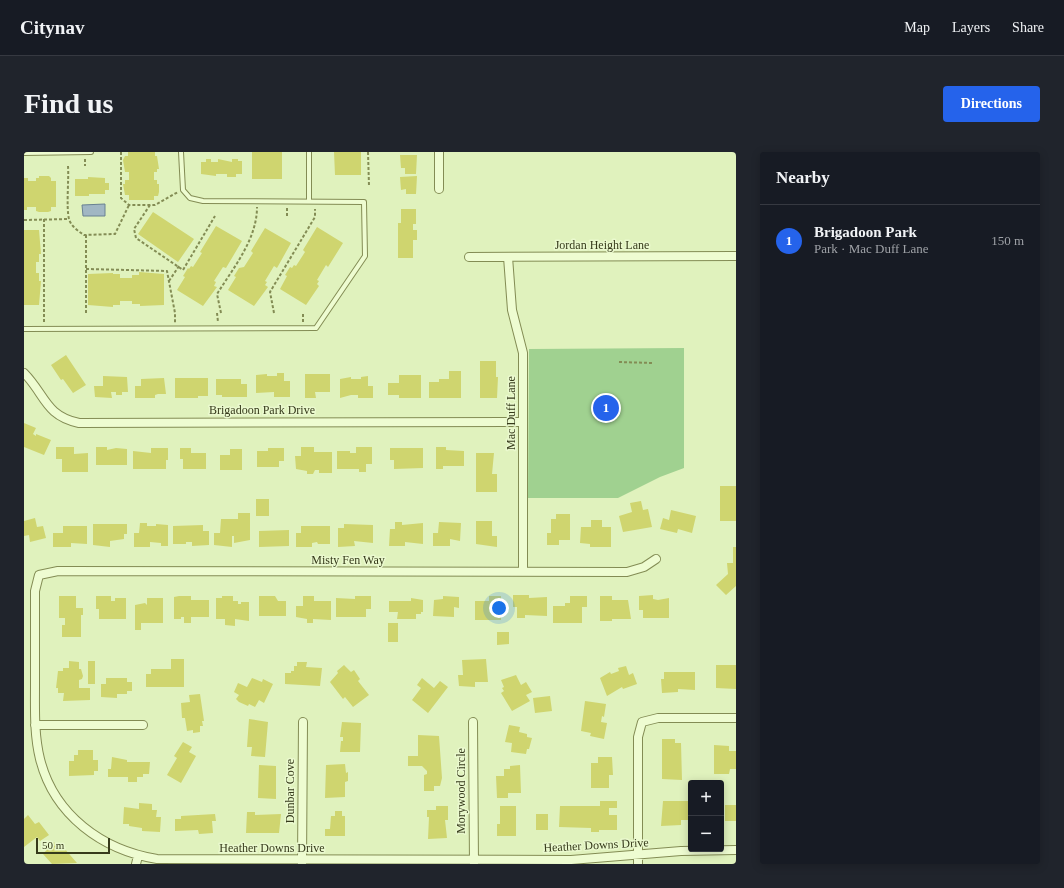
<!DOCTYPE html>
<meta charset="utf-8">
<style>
:root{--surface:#171b24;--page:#20242c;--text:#f1f3f6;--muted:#9ea1a6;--line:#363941;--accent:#2563eb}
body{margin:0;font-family:Georgia,serif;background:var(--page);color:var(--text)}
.controls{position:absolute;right:12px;bottom:12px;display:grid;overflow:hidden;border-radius:4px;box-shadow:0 2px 10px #0003}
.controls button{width:36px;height:36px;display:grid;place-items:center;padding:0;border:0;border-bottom:1px solid var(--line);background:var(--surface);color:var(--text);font:20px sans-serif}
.scale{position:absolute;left:12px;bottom:10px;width:74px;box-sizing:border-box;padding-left:4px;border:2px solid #363a1b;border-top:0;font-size:11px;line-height:14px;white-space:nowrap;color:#363a1b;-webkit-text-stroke:3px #eaf9ce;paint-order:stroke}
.you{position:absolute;left:475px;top:456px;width:14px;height:14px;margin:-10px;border:3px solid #fff;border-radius:50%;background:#1a73e8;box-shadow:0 0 0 6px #1a73e833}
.badge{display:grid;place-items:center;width:26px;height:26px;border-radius:50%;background:var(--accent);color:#fff;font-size:13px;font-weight:700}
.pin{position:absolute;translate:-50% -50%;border:2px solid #fff;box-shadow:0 1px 4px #0006}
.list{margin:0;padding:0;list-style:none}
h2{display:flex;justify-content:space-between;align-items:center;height:52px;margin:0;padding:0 16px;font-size:17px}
h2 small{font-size:13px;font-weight:400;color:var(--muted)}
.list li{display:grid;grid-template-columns:26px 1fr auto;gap:12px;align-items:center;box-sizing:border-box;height:72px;padding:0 16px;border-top:1px solid var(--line)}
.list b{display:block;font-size:15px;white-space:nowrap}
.list p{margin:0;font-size:13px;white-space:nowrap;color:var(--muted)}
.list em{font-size:13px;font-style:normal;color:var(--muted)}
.map{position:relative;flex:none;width:712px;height:712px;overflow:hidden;border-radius:4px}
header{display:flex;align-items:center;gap:24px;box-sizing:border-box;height:56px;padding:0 20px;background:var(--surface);border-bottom:1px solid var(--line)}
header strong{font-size:19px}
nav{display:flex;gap:22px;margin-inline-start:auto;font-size:14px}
.intro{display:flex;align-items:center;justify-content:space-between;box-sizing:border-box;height:96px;padding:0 24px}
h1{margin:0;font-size:28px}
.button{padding:10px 18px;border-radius:4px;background:var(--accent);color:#fff;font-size:14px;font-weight:700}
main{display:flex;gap:24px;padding:0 24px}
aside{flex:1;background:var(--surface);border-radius:4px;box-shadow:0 2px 10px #0003}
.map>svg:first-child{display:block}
</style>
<header>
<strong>Citynav</strong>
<nav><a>Map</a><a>Layers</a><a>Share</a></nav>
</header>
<div class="intro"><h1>Find us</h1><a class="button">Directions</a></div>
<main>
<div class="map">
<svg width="712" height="712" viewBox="0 0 712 712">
<rect width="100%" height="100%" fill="#e0f2bd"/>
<!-- green -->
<path fill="#a0d190" d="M660,196V316L636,325L594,346H504L505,197Z"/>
<!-- water -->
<path fill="#a1b7c3" stroke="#688192" d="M81,52V64H59L58,53Z"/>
<!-- building -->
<path fill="#cfd56f" d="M104,0H131V4H133L135,17H133V20H130V28H133V32H135V40L134,44H130V48H105V43H101L99,32H101V28H105V20H101L99,8L101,4H104Z
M228,0H258V27H228Z
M310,0H337V23H311Z
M376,3H393L392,22H381V16H377Z
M182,7H187V10H194V7L208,10V7H214V9H218V22H212V25H203V22H192V24L177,22V10H182Z
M15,24H25L27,26V29H32V55H27V59L24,60H15L12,59V55H3V58H0V26H4V29H12V26H15Z
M393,24L392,42H382V37L377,38L376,25Z
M64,25L81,26V31H85V38H81V42H65V44H51V27H64Z
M377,57H392V72H389V78H393V88H389V106H374V71H377Z
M129,60L170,87L154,110L114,82Z
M192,74L218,89L202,116L199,115L190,129L192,130L190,134L193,135L179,154L153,138L161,125L159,124L164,116L165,117L167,114L169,115L178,101L176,100Z
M293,75L319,91L304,115L302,113L293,128L295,129L293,132L295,134L282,153L256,137L263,124L261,123L266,115L268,116L270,113L272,114L281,100L279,98Z
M241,76L267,91L253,116L250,114L241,129L243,130L241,133L244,135L230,154L204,138L212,125L210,124L215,116L220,115L229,101L227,99Z
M0,78H15L17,102H15V110H12V121H15V129H17L15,153H0Z
M115,120L140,122V153L116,154V152H108V149H96V153H89V155L64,153V122L89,121V122H96V126H108V123H115Z
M42,203L62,233L49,241L39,227L37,228L27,213Z
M456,209H472V225H474L473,246H456Z
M425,219H437V246H405V230H415V227H425Z
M253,221H260V229H266V245H250V240L232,241V223L243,222V224H253Z
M281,222H306V240H291L292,246H281Z
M375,223H397V246H375V243H364V231H375Z
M79,224L103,225L104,240H98V243H92V240H87L88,246L71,245L70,234H79Z
M344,224V234H349V246H334V243H327L316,246V227L327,225V227H337V225Z
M140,226L142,242H134L131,243V246H111V234H117V227Z
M151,226H184V244H174V246H151Z
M192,227H217V232H223V245H198V243H192Z
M0,271L12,276L9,282L12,284V282L27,288L20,303L0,295Z
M32,295H50V302L64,301V320H38V307H32Z
M72,295H83V298L92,296L103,297V313H72Z
M277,295H290V300H308V321H295V318H291L289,322H283V319L272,317L271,304H277Z
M332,295H348V312H342V320H335V317H313V299H326V301H332Z
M412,295H422V298L440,299V314H419V317H412Z
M127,296H144V308H142V317H109V299L127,301Z
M156,296H167V301H182V317H159V307H156Z
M244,296H260V309H255V315H233V299H244Z
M366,296H399V316L370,317V308H366Z
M206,297H218V318H196V303H206Z
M452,301H470L468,322H473V340H452Z
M696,334H712V369H696Z
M232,347H245V364H232Z
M617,349L619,358L624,357L628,375L599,380L595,364L608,360L606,351Z
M647,358L672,364L668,381L654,377L653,381L636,377L639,366L645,368Z
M214,361H226V388L210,391V384H208V395L190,393V381H196L197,367H214Z
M532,362H546V388H535V393H523V381H527V367H532Z
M11,366L13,375L19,374L22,386L6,390L5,383L0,384V369Z
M567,368H578V375H587V395H566V392L556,391L557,375H567Z
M452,369H468V384H473V395L452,392Z
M371,370H378V373L399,371V392L381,390V394H365L366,377H371Z
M415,370L437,371L436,389L426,387V394H409V381H414Z
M116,371H123V374H132V372L144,373V394H137V391L126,390V395H110V381H115Z
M69,372H103V382H100V387L86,389V395L69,393Z
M320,372L349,373V391L330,389L331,394L314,395V376H320Z
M179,373V379H185V393L168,394V390H162V392H149V374Z
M39,374H63V392L47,391V395H29V381H39Z
M277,374H306V392H294L293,390L288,391V395H272V381H277Z
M265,378V394L235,395V379Z
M709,395H712V434L702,443L692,433L704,422L703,411H709Z
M489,443H505V446L523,445V464L501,463V466H493V455H489Z
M629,443V447L634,448L645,446V466H619V458H615V444Z
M35,444H52V456H59V463H57V485H38V473H41V466H35Z
M72,444H87V449H91V446H102V467H75V457H72Z
M155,444H167V448H185V465H167V471H160V465H157V467H150V445Z
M198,444H209V449H214V452H217V450H225V469L211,467V474L201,473V467H192V446H198Z
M235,444H251L254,449H262V464H235Z
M279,444H290V449H307V468L289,467V471H283V467L272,465V454H279Z
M331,444H347V457H342V465H312V446L331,447Z
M419,444L435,445V456L430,455V465L409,464L410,448L419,447Z
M465,444H477V468H451V449H465Z
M546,444H563V455H558V471H529V454H541V451H546Z
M576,444H588V448H604L607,467H588V469H576Z
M123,446H139V471H117V478H111V453L121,451L123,453Z
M387,446L399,448V460H397V462H392V467H373L374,460H365V449H387Z
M364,471H374V490H364Z
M473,480H485V492L473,493Z
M147,507H160V535H122V522H127V517H147Z
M462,507L464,530H451V535L435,534L434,523H439L438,508Z
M45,509L55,510V517H57L59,524L58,527L55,528V536H66V548L39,549L40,541H34V536H32L34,519H39V516H45Z
M64,509H71V532H64Z
M273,510H283L282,515L298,516L296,534L261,532V521H267V519H270V514H273Z
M320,513L327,520L330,518L336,527L334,529L345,543L329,555L321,545L319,547L306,530L314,521L313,519Z
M692,513H712V537L692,536Z
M602,514L605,523L609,521L613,532L599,537L598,535L583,544L576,526L586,520L587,522L595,519L594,516Z
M640,520H671V538L654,537V540L638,541L637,527H640Z
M492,523L497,533L502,530L508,540L502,543L506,549L488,559L477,541L480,539L478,536L480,535L477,528Z
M82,526H103V530H108V539H103V542H93V546L77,545V532H82Z
M228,526L238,530L239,527L249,532L240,551L235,548L231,555L225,552L224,554L215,550L212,547L215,543L210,540L214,531L223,535Z
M398,526L410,536L416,529L424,535L404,561L388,548L397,536L393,533Z
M176,542L180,569H178L179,574H176V580L169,581V578L163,579L161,566H158L157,551L166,550L165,543Z
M526,544L528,559L511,561L509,546Z
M561,549L582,552L580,565L578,564L577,570L583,571L580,587L566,584L567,581L557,579Z
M225,567L244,570L241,605L227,604L228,595H223Z
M318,570L337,571L336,600H316L317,589H319V585H316Z
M485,573L496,575L495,580L503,582V585L508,586L505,597H503L502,602L487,600L488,591L481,590Z
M394,583L415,584L418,626L416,634H410V639H400V623L403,622V619L398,614H384V604H394Z
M638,587H651V591H657L658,628L638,627Z
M159,590L168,595L165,600L172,604L157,631L143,623L153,606L150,604Z
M690,593L705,594V599H712V617H706L705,622H690Z
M54,598H69V608H74V619H70V623L45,624V609H50V603H54Z
M88,605L103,608V610H126L125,622H119V625H113V630H104V625H84V617H87Z
M574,605H588L589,623H585V636H567V611H574Z
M321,612L322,621L324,620V629L321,630V645L301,646L302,613Z
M235,613L252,614V647L234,646Z
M496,613L497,641H484V646H473L472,624H480V617H486V614Z
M576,649H593V656H585V663H593V678H575V680H567V676L535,675L536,654H576Z
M639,649H665V668H657V673L637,674Z
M115,651L128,652V658H133L132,665H137L136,680L118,679V676L105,674V672H99L100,655L115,657Z
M701,653H712V669H701Z
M412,654H424V668H421L423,686L404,687L405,665H403V658H412Z
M476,654H492V684H473V672H476Z
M311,659H318V664H321V684H301V677H306L307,664H311Z
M223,660H231V663L257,662L255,681H222Z
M191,662L192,669H188L189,681L175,682L174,678L151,679V667H157V664Z
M512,662H524V678H512Z
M4,663L11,672L15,670L25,683L16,689L13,685L0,695V667Z
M30,690L35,695L36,694L39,697L40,696L53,711L28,712L19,702Z"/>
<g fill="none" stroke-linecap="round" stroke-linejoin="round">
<defs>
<path id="lane" d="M285,0V49
M0,1L67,0
M0,177L292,176L341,104L340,50L179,49L166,46L159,38L157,0"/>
<path id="street" d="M415,0V37
M445,105L712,104
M484,105L488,158L499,201V420
M0,221C21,242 21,264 55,271L499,270
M632,407L620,415L603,420L34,419L15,423L11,439C11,471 11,502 11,534C11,558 10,583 16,607C30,663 78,698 133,707L547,708L657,699L712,698
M449,570L450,712
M11,573H119
M112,712L114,704
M278,712L279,570
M614,712V585L618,570L634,566H712"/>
</defs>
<!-- lane casing -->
<use href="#lane" stroke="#838c54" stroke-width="6"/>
<!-- street casing -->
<use href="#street" stroke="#838c54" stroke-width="10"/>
<!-- path -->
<path stroke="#838c54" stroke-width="2" stroke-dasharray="3 2" stroke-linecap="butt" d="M97,0V46L105,53H131L154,40
M344,0L345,34
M61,7V14
M44,14C45,27 42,55 45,67C47,74 54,79 60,83L91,82L105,53
M126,53L110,77L112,86L159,118L191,64
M263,56V65
M20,67V172
M0,68L45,67
M62,83V162
M62,117L143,119L151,161V171
M145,129L155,114
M193,161L194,170
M197,161L193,142C210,115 233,87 233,55
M250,161L246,140L291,65V57
M279,162V170
M595,210L628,211"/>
<!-- lane -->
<use href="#lane" stroke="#eefcd1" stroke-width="4"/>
<!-- street -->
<use href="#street" stroke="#eefcd1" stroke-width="8"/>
</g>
<g text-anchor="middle" stroke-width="3" stroke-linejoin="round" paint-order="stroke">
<!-- street labels -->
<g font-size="12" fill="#363a1b" stroke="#eaf9ce">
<text x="578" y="97">Jordan Height Lane</text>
<text x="238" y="262">Brigadoon Park Drive</text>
<text transform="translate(487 261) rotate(-90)" y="4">Mac Duff Lane</text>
<text x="324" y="412">Misty Fen Way</text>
<text transform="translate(266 639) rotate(-90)" y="4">Dunbar Cove</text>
<text transform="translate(437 639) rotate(-90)" y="4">Morywood Circle</text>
<text transform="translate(572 693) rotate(-3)" y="4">Heather Downs Drive</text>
<text x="248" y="700">Heather Downs Drive</text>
</g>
</g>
</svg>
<div class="controls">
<button>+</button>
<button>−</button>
</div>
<div class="scale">50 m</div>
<div class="you"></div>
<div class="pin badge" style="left:582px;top:256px">1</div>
</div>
<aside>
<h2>Nearby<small></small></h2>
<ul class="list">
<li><span class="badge">1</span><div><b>Brigadoon Park</b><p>Park · Mac Duff Lane</p></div><em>150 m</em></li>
</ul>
</aside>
</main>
